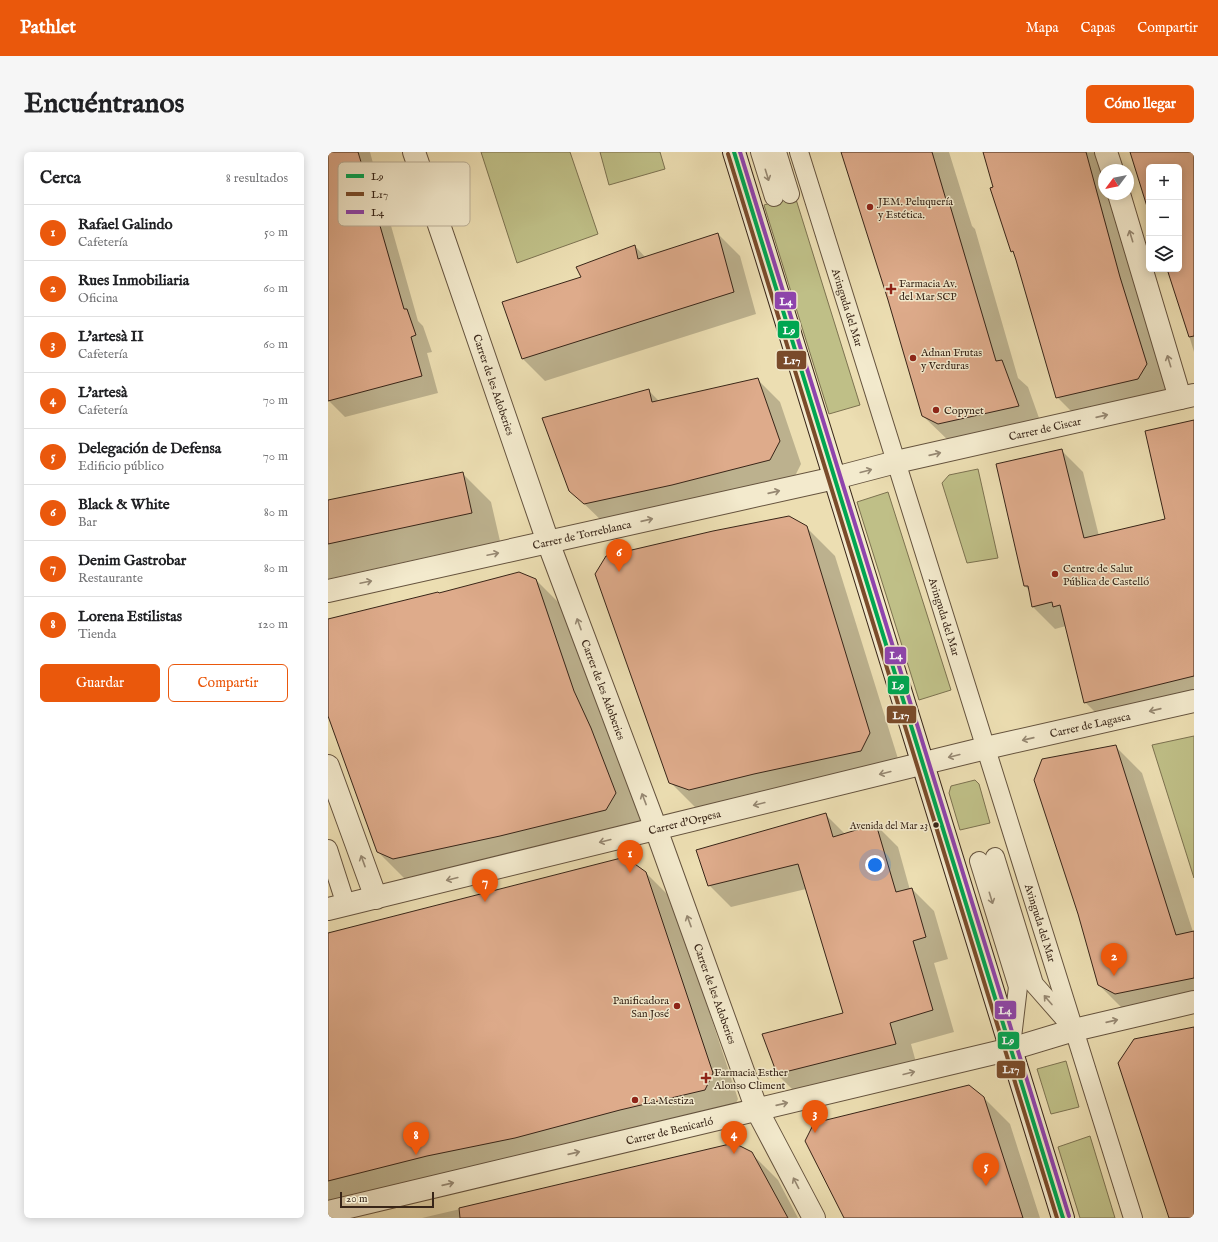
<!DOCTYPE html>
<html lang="es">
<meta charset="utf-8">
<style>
:root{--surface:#fff;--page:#f6f6f6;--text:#202124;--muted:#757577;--line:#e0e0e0;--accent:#ea580c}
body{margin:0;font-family:"IM FELL English",serif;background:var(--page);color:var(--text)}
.controls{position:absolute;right:12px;top:12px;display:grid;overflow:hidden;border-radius:6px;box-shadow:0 2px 10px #0003}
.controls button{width:36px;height:36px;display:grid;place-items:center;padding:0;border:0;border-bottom:1px solid var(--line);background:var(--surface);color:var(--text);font:20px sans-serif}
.compass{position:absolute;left:770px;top:12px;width:36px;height:36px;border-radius:50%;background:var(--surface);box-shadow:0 2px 10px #0003;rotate:238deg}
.scale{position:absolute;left:12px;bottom:10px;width:94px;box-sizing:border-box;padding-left:4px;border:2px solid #382518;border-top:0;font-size:11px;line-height:14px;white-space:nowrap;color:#382518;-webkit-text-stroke:3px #f3eacd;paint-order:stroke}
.you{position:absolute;left:547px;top:713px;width:14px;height:14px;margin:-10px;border:3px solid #fff;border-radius:50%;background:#1a73e8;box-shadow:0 0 0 6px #1a73e833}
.badge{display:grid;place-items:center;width:26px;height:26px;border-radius:50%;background:var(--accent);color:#fff;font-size:13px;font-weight:700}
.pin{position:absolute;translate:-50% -33px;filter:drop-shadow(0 1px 2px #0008)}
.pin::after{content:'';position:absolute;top:21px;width:14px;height:12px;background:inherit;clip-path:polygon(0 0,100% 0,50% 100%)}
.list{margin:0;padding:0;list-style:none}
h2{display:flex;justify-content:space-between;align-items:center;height:52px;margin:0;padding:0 16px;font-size:17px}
h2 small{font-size:13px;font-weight:400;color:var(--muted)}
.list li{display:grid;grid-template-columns:26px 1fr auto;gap:12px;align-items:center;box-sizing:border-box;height:56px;padding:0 16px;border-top:1px solid var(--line)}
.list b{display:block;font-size:15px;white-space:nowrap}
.list p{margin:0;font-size:13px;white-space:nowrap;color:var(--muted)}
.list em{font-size:13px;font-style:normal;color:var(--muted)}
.actions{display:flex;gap:8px;padding:12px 16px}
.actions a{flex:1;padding:9px 0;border:1px solid var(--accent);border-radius:6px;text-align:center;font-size:14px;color:var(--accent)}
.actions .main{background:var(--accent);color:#fff}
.icon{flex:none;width:22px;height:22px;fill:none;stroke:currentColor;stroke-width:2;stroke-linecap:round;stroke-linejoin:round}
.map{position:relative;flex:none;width:866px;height:1066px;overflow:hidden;border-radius:6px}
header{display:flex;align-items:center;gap:24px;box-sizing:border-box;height:56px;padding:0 20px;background:var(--accent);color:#fff}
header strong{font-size:19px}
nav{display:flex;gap:22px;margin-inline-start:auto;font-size:14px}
.intro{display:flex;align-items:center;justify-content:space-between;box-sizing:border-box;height:96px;padding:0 24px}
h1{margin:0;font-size:28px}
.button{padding:10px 18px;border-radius:6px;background:var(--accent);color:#fff;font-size:14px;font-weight:700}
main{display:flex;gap:24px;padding:0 24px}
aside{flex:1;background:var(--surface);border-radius:6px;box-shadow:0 2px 10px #0003}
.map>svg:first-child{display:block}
</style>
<header>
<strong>Pathlet</strong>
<nav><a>Mapa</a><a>Capas</a><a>Compartir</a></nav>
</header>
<div class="intro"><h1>Encuéntranos</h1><a class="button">Cómo llegar</a></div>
<main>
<aside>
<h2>Cerca<small>8 resultados</small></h2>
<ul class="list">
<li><span class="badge">1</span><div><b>Rafael Galindo</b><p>Cafetería</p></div><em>50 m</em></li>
<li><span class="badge">2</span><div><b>Rues Inmobiliaria</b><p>Oficina</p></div><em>60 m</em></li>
<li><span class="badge">3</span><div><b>L'artesà II</b><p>Cafetería</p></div><em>60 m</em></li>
<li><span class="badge">4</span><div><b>L'artesà</b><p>Cafetería</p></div><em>70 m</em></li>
<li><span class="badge">5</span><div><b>Delegación de Defensa</b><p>Edificio público</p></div><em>70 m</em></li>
<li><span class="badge">6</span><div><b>Black &amp; White</b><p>Bar</p></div><em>80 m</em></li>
<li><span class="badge">7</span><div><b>Denim Gastrobar</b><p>Restaurante</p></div><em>80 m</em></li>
<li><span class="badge">8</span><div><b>Lorena Estilistas</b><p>Tienda</p></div><em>120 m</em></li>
</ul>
<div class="actions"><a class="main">Guardar</a><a>Compartir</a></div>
</aside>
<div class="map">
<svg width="866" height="1066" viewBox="0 0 866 1066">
<rect width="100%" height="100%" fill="#ecdeb2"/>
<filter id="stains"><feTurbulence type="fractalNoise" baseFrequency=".005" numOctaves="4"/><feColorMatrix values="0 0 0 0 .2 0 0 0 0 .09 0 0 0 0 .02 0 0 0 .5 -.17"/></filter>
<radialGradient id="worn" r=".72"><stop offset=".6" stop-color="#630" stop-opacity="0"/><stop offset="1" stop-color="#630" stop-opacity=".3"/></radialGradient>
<!-- green -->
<path fill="#bfbf87" stroke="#7c7250" d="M153,0H242L270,82L189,111Z
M272,0H332L337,17L281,33Z
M467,44L532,253L501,262L436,53Z
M650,317L670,406L639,411L614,331L621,323Z
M560,340L623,538L591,548L529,350Z
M866,584V726L824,593Z
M647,628L651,632L662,671L632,678L621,641L623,634Z
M738,909L751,955L723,962L709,917Z
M762,984L787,1066H752L730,995Z"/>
<!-- shadow -->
<path fill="#0003" d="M0,0H42L49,26L58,35L66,61L60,63L90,169L95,174L104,200L99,201L110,241L17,265L1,249L0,246Z
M514,0H621L644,74L647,77L690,226L700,235L716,280L622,290L595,264L561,147Z
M656,0H769L776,20V42H784L843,237L753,269L729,245L687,102L684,99Z
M803,0H866V200L841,117H851V15H821V60Z
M390,82L412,104L428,162L217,229L195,207L254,126L307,94L318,106Z
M429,227L452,250L473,312L464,330L279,374L242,338L320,238L332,250Z
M866,269V551L779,572L757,550L738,474L727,477L705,455L702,439L697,434L733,298L755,320L771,384L839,368Z
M134,321L163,350L172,389L0,427V349Z
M478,375L507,404L571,610L371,659L342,630Z
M208,428L236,456L274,567L291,605L315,669L78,728L50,700L0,562V469L111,442Z
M787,594L814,621L865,780H866V858L798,860L771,833Z
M497,662L517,682L548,673L570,695L582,738L584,737L606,759L620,807L606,811L626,880L583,892L589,914L471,944L449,922L516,862L478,737L403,755L381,733Z
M318,721L344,747L410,947L402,964L0,1060V782Z
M656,946L682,972L712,1066H517Z
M406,992L423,1001L450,1028L470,1066H94Z"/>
<!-- building -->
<path fill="#deab8b" stroke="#382518" d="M0,0H30L36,20L42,18L50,45L44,46L76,157H79L88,183L83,185L94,224L0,249Z
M513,0H604L619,51L621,50L668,209L674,208L691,254L610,272L594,264L560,148Z
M655,0H758L792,125L819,212L810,227L728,246L688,108L685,99L683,100L662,36L665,35Z
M802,0H866V184L861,185L839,117H851V15H821V61Z
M390,81L406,140L194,207L174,150L253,125L248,115L307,93L310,107Z
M430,226L452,289L442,308L344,333L256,352L241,339L214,266L321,237L324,250Z
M866,268V524L756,551L732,453L725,455L724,450L704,455L700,434H696L668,312L734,297L756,386L837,367L817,279Z
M135,320L144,361L0,392V348Z
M461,364L479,374L542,581L533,599L426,622L361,638L341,631L267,422L278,404L385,379Z
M191,420L208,427L246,539L263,576L288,641L278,658L172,684L65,707L49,700L0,564V467L110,440L111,441Z
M788,593L848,783L866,779V826L787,842L770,833L750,762L706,628L714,607Z
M498,661L505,685L548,672L568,740L584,736L598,785L585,789L605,858L562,871L568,892L449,922L434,882L515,861L470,712L380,734L368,698Z
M297,705L318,720L385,921L377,938L292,958L187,986L99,1004L0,1029V781Z
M866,875V1066H841L790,911L806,887Z
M641,933L656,945L695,1066H516L477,989L486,971Z
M406,991L424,1000L460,1066H132L131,1056Z"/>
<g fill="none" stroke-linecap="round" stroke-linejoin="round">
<defs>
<g id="lane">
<path d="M432,0L446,45"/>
<path d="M449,0L462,42"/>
<path id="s1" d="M471,0L805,1066"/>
<path d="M0,697L18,753"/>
<path d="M667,705L706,832L742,873"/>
<path d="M651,709L690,835L683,894"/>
</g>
<g id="street">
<path id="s2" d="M86,0L220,390L328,677L429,958L486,1066"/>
<path d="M778,0L784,18"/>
<path d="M791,42L852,246"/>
<path id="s3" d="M0,439L507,326L568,310L866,243"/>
<path d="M0,614L48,746"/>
<path id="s4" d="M0,757L658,596L866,549"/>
<path id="s5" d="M0,1060L683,897L746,878L866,850"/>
</g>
<path id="secondary" d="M406,0L735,1066"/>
</defs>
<!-- lane casing -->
<use href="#lane" stroke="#65533e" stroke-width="20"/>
<!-- street casing -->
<use href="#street" stroke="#65533e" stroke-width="24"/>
<!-- secondary casing -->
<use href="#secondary" stroke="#382518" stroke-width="24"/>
<!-- lane -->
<use href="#lane" stroke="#f3eacd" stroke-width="18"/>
<!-- street -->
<use href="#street" stroke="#f3eacd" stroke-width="22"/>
<!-- secondary -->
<use href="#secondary" stroke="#f3eacd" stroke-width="22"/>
<defs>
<path id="bus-1" d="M406,0L735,1066"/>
<path id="bus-2" d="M400,2L729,1066"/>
<path id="bus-3" d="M412,0L741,1064"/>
</defs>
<!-- bus-1 casing -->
<use href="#bus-1" stroke="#f3eacd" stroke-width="7"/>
<!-- bus-2 casing -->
<use href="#bus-2" stroke="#f3eacd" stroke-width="7"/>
<!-- bus-3 casing -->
<use href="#bus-3" stroke="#f3eacd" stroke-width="7"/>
<!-- bus-1 -->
<use href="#bus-1" stroke="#00a651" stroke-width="4"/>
<!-- bus-2 -->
<use href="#bus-2" stroke="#7a4b2a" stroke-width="4"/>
<!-- bus-3 -->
<use href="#bus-3" stroke="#8e44ad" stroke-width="4"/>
</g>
<!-- one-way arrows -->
<defs><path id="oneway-shaft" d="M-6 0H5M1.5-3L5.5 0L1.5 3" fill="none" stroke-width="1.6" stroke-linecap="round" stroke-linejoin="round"/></defs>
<g stroke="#968872">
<use href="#oneway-shaft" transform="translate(439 23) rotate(73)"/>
<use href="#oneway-shaft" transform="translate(803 84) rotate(-107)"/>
<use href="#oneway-shaft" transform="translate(841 209) rotate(-107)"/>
<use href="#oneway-shaft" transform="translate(774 264) rotate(-13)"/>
<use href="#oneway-shaft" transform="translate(607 302) rotate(-13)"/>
<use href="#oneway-shaft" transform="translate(538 319) rotate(-15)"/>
<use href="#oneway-shaft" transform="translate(446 340) rotate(-13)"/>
<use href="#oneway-shaft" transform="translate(319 368) rotate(-13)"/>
<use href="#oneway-shaft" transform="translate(165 402) rotate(-12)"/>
<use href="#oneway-shaft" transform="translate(38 430) rotate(-12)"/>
<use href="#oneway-shaft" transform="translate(251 472) rotate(-110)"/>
<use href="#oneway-shaft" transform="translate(827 558) rotate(167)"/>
<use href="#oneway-shaft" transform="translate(700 587) rotate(167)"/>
<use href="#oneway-shaft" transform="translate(626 604) rotate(166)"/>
<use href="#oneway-shaft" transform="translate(557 621) rotate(166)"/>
<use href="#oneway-shaft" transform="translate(316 647) rotate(-111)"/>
<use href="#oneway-shaft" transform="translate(431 652) rotate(166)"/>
<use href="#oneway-shaft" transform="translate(277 689) rotate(166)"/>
<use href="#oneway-shaft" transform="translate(35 709) rotate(-110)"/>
<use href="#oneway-shaft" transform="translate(124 727) rotate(166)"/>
<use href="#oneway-shaft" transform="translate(663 746) rotate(73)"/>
<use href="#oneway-shaft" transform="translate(361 769) rotate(-110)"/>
<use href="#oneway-shaft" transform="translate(720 848) rotate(-131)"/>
<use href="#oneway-shaft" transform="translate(784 869) rotate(-13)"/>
<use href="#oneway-shaft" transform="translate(581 921) rotate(-14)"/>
<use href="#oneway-shaft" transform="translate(454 952) rotate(-13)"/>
<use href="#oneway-shaft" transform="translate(246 1001) rotate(-13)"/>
<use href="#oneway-shaft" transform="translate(468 1031) rotate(-117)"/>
<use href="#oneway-shaft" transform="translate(120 1032) rotate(-13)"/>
</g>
<!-- markers -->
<g fill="#8f2418" stroke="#f3eacd" stroke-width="1.5">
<circle cx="542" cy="55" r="4"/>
<path d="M561 131h4v4h4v4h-4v4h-4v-4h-4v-4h4z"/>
<circle cx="585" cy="206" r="4"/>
<circle cx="608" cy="258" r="4"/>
<circle cx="727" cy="422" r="4"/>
<circle cx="349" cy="854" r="4"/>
<path d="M376 920h4v4h4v4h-4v4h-4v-4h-4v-4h4z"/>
<circle cx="307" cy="948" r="4"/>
</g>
<circle fill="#382518" stroke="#f3eacd" stroke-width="1.5" cx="608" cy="673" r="3.5"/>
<g text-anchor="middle" stroke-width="3" stroke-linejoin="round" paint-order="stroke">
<!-- bus labels -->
<g font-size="10" fill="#382518" stroke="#f3eacd" text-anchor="end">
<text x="600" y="677">Avenida del Mar 23</text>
</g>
<!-- poi labels -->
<g font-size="11" fill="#382518" stroke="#f3eacd" text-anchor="start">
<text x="550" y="53">JEM. Peluquería<tspan x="550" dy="13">y Estética.</tspan></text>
<text x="571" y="135">Farmacia Av.<tspan x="571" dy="13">del Mar SCP</tspan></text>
<text x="593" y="204">Adnan Frutas<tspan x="593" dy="13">y Verduras</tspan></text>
<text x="616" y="262">Copynet</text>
<text x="735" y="420">Centre de Salut<tspan x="735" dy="13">Pública de Castelló</tspan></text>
<text x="341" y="852" text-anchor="end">Panificadora<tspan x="341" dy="13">San José</tspan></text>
<text x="386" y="924">Farmacia Esther<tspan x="386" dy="13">Alonso Climent</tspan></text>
<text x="315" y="952">La Mestiza</text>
</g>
<!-- street labels -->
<g font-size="11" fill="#382518" stroke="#f3eacd">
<text dy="4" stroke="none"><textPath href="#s1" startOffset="163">Avinguda del Mar</textPath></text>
<text dy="4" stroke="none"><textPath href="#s2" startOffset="246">Carrer de les Adoberies</textPath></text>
<text dy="4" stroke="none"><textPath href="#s3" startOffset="735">Carrer de Ciscar</textPath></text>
<text dy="4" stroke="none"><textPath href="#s3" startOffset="260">Carrer de Torreblanca</textPath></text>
<text dy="4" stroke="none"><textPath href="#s1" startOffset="487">Avinguda del Mar</textPath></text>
<text dy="4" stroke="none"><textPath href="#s2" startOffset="570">Carrer de les Adoberies</textPath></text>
<text dy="4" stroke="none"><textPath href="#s4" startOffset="784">Carrer de Lagasca</textPath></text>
<text dy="4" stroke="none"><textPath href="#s4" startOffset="367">Carrer d'Orpesa</textPath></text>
<text dy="4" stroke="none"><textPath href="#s1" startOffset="808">Avinguda del Mar</textPath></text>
<text dy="4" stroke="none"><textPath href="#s2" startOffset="894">Carrer de les Adoberies</textPath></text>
<text dy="4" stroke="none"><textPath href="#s5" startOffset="351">Carrer de Benicarló</textPath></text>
</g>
</g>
<!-- legend -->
<rect x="10" y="10" width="132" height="64" rx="6" fill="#f3eacd" stroke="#bbaf97" stroke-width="1"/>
<rect x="18" y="22" width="18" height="4" fill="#00a651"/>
<rect x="18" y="40" width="18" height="4" fill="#7a4b2a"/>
<rect x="18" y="58" width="18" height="4" fill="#8e44ad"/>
<g font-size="11" fill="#382518">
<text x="43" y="28">L9</text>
<text x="43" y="46">L17</text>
<text x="43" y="64">L4</text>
</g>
<g stroke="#f3eacd" stroke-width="1.5">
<rect x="446" y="139" width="23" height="19" rx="4" fill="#8e44ad"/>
<rect x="449" y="168" width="23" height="19" rx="4" fill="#00a651"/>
<rect x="448" y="198" width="31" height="20" rx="4" fill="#7a4b2a"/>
<rect x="556" y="494" width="23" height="19" rx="4" fill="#8e44ad"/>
<rect x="559" y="523" width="23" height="20" rx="4" fill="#00a651"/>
<rect x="558" y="553" width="31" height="19" rx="4" fill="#7a4b2a"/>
<rect x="666" y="848" width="23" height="20" rx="4" fill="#8e44ad"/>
<rect x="669" y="879" width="23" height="19" rx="4" fill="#00a651"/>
<rect x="668" y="908" width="30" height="19" rx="4" fill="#7a4b2a"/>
</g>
<g font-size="11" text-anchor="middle" font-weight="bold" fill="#fff">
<text x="458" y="153">L4</text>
<text x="461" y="182">L9</text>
<text x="464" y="212">L17</text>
<text x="568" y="507">L4</text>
<text x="570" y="537">L9</text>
<text x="573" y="567">L17</text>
<text x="677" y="862">L4</text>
<text x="680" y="892">L9</text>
<text x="683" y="921">L17</text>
</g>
<rect width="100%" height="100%" filter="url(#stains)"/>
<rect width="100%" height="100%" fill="url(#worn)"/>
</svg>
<div class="controls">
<button>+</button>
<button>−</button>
<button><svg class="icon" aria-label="layers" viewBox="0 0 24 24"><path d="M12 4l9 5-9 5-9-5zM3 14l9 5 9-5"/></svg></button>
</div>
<svg class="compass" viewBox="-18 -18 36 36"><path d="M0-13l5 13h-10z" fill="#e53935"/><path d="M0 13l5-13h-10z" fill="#757577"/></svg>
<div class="scale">20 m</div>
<div class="you"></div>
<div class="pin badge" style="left:302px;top:721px">1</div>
<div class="pin badge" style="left:786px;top:824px">2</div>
<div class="pin badge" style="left:487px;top:981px">3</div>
<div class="pin badge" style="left:406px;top:1002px">4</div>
<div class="pin badge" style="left:658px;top:1034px">5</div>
<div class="pin badge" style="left:291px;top:420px">6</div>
<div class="pin badge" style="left:157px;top:750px">7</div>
<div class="pin badge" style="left:88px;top:1003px">8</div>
</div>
</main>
